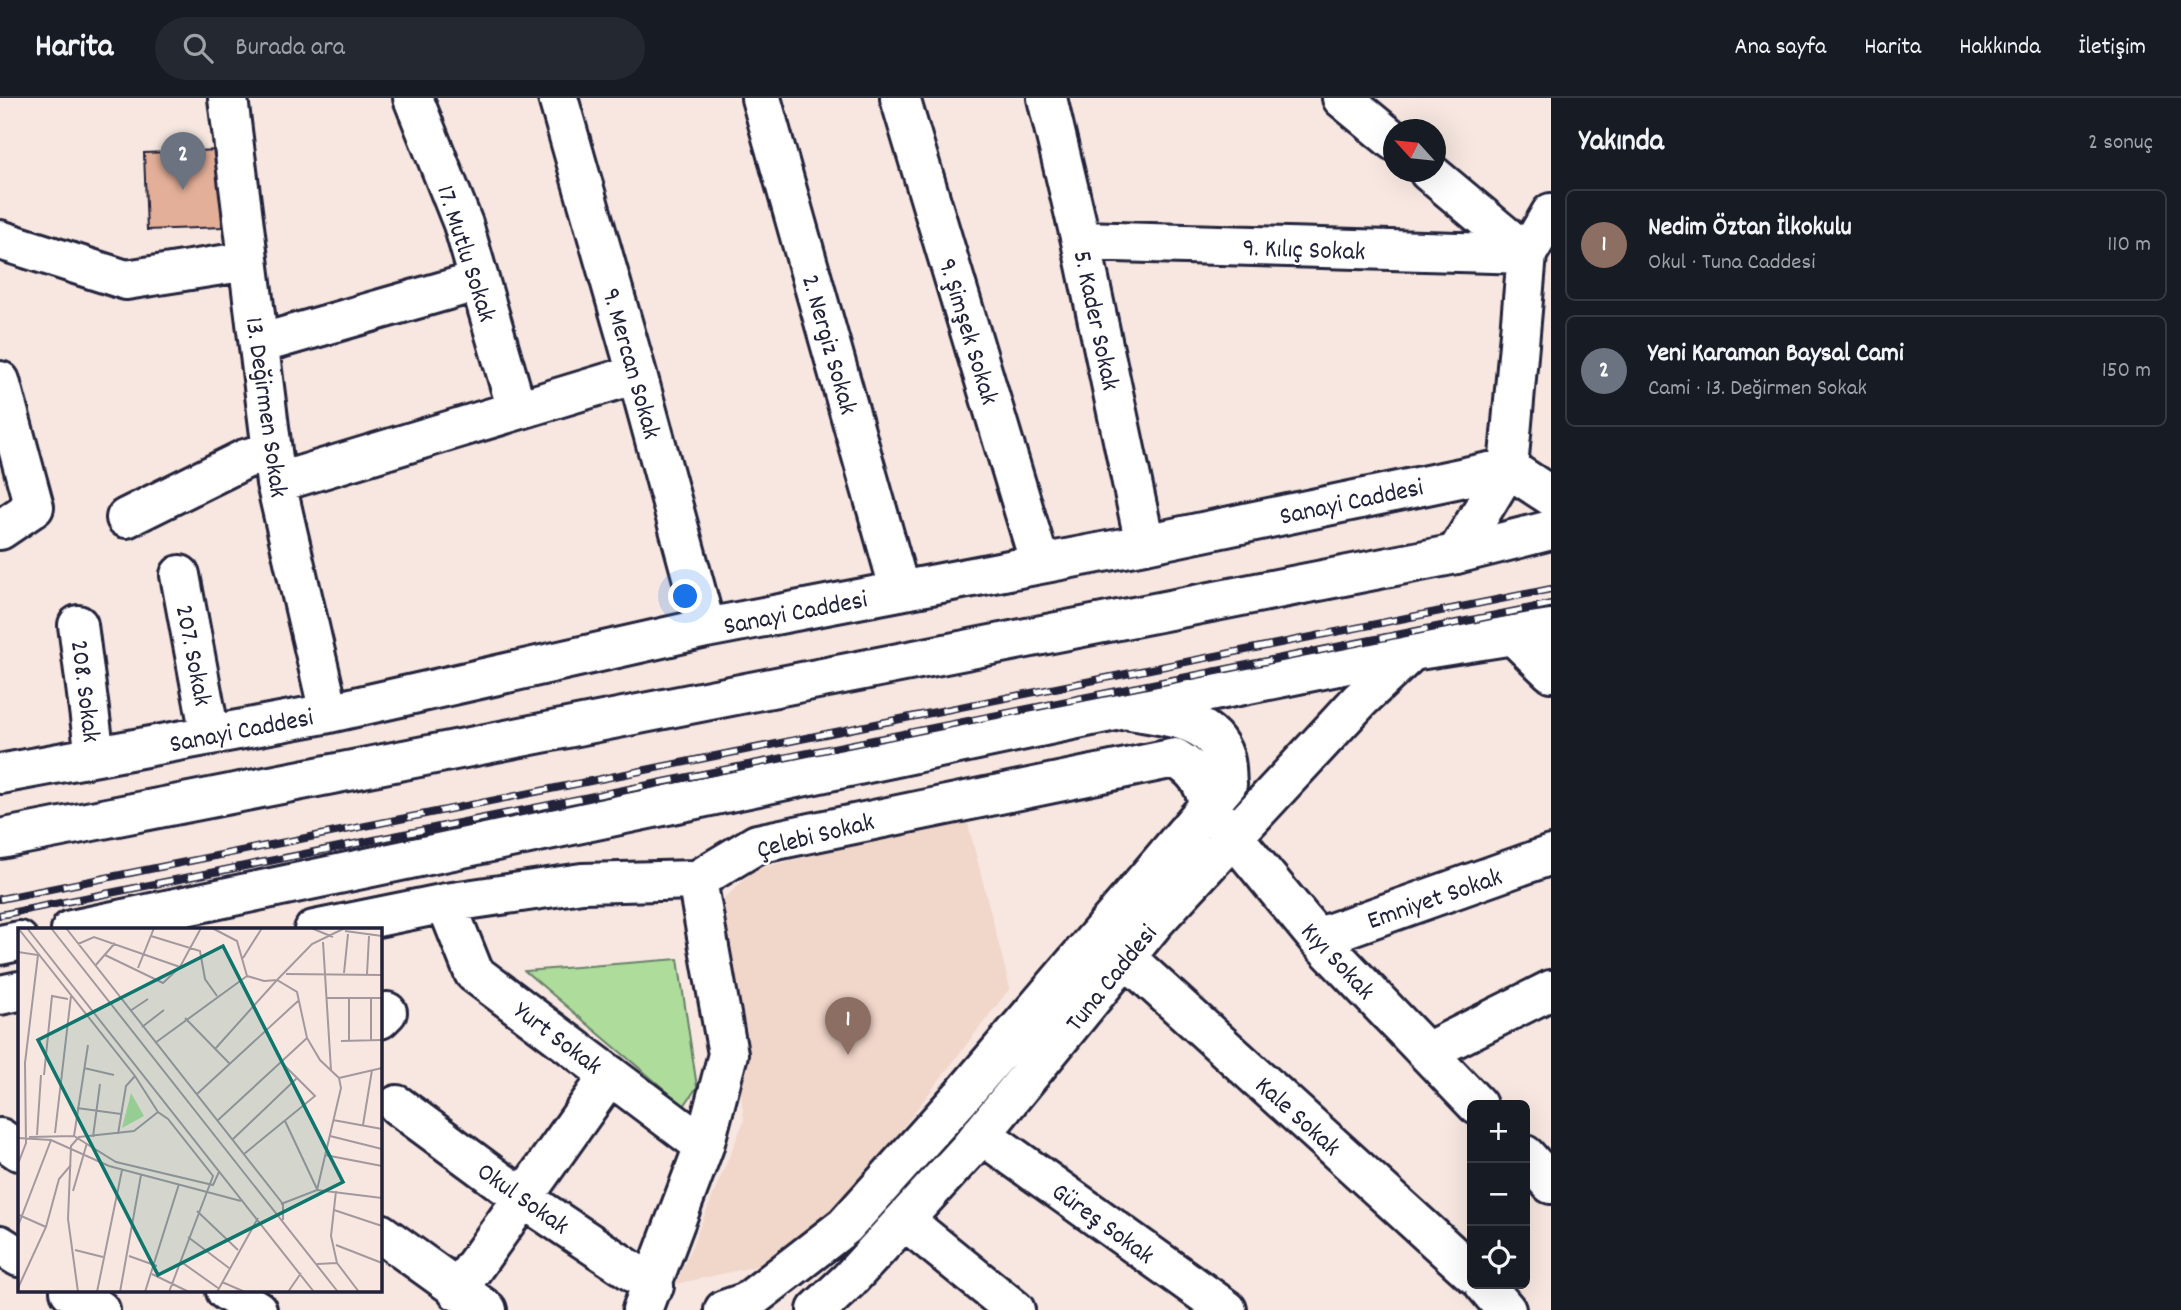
<!DOCTYPE html>
<html lang="tr">
<meta charset="utf-8">
<style>
:root{--surface:#171b24;--page:#242831;--text:#f1f3f6;--muted:#9ea1a6;--line:#363941;--accent:#0f766e}
body{margin:0;font-family:Dekko,sans-serif;background:var(--page);color:var(--text)}
.controls{position:absolute;right:21px;bottom:21px;display:grid;overflow:hidden;border-radius:10px;box-shadow:0 7px 28px #0002}
.controls button{width:63px;height:63px;display:grid;place-items:center;padding:0;border:0;border-bottom:2px solid var(--line);background:var(--surface);color:var(--text);font:35px sans-serif}
.compass{position:absolute;left:1383px;top:21px;width:63px;height:63px;border-radius:50%;background:var(--surface);box-shadow:0 7px 28px #0002;rotate:297deg}
.you{position:absolute;left:686px;top:499px;width:24px;height:24px;margin:-18px;border:5px solid #fff;border-radius:50%;background:#1a73e8;box-shadow:0 0 0 10px #1a73e833}
.badge{display:grid;place-items:center;width:46px;height:46px;border-radius:50%;background:var(--accent);color:#fff;font-size:23px;font-weight:700}
.pin{position:absolute;translate:-50% -58px;filter:drop-shadow(0 2px 4px #0008)}
.pin::after{content:'';position:absolute;top:37px;width:24px;height:21px;background:inherit;clip-path:polygon(0 0,100% 0,50% 100%)}
.list{margin:0;padding:0;list-style:none}
h2{display:flex;justify-content:space-between;align-items:center;height:91px;margin:0;padding:0 28px;font-size:30px}
h2 small{font-size:23px;font-weight:400;color:var(--muted)}
.list li{display:grid;grid-template-columns:46px 1fr auto;gap:21px;align-items:center;box-sizing:border-box;height:112px;margin:0 14px 14px;padding:0 14px;border:2px solid var(--line);border-radius:10px}
.list b{display:block;font-size:26px;white-space:nowrap}
.list p{margin:0;font-size:23px;white-space:nowrap;color:var(--muted)}
.list em{font-size:23px;font-style:normal;color:var(--muted)}
.icon{flex:none;width:38px;height:38px;fill:none;stroke:currentColor;stroke-width:2;stroke-linecap:round;stroke-linejoin:round}
.map{position:relative;flex:none;width:1551px;height:1212px;overflow:hidden}
header{display:flex;align-items:center;gap:42px;box-sizing:border-box;height:98px;padding:0 35px;background:var(--surface);border-bottom:2px solid var(--line)}
header strong{font-size:33px}
nav{display:flex;gap:38px;margin-inline-start:auto;font-size:24px}
.search{width:490px;height:63px;background:var(--page);display:flex;align-items:center;gap:18px;box-sizing:border-box;padding:0 24px;border-radius:38px;color:var(--muted);font-size:26px}
main{display:flex}
aside{flex:1;background:var(--surface)}
.map>svg:first-child{display:block}
</style>
<header>
<strong>Harita</strong>
<div class="search"><svg class="icon" aria-label="search" viewBox="0 0 24 24"><circle cx="10" cy="10" r="6"/><path d="M15 15l6 6"/></svg>Burada ara</div>
<nav><a>Ana sayfa</a><a>Harita</a><a>Hakkında</a><a>İletişim</a></nav>
</header>
<main>
<div class="map">
<svg width="1551" height="1212" viewBox="0 0 1551 1212">
<rect width="100%" height="100%" fill="#f7e7e0"/>
<filter id="ink" filterUnits="userSpaceOnUse"><feTurbulence type="fractalNoise" baseFrequency=".0143" numOctaves="2"/><feDisplacementMap in="SourceGraphic" scale="14" xChannelSelector="R" yChannelSelector="G"/><feConvolveMatrix kernelMatrix="1 2 1 2 8 2 1 2 1" color-interpolation-filters="sRGB"/></filter>
<g filter="url(#ink)">
<!-- built -->
<path fill="#f1d6ca" d="M967,722L1010,890L846,1103L762,1167L676,1186L744,1023L720,805L755,771Z"/>
<!-- green -->
<path fill="#aedc9b" stroke="#687f6b" stroke-width="2" d="M678,861L697,989L684,1008L525,873Z"/>
<!-- building -->
<path fill="#e4af98" stroke="#22223b" stroke-width="2" d="M220,52L222,129L147,132L144,55Z"/>
<g fill="none" stroke-linecap="round" stroke-linejoin="round">
<defs>
<path id="minor" d="M228,0L276,385L329,615
M413,0L463,126L517,312
M558,0L637,276L706,530
M761,0L900,493
M900,0L1040,466
M1047,0L1081,143L1145,446
M1342,0L1394,43
M1429,74L1527,156
M0,142L126,182L248,163
M1081,143L1527,156
M259,246L479,183
M0,283L34,409L0,432
M276,385L637,276
M126,420L245,361L272,353
M1456,456L1508,370L1527,156L1551,115
M180,477L210,637
M78,527L95,658
M1514,538L1551,574
M0,676L329,615L706,530L1145,446L1508,370L1551,398
M446,805L474,875L704,1048
M314,832L446,805L582,785L697,782L757,746L1175,660C1197,673 1204,685 1209,709L1317,840L1477,1007
M1317,840L1551,757
M1126,860L1472,1175
M0,897L19,893
M380,921L387,914
M1427,954L1551,892
M397,1007L524,1101L654,1188
M981,1036L1227,1212
M0,1040L19,1053
M1525,1057L1551,1086
M904,1122L1015,1212
M380,1135L487,1212
M0,1147L19,1159
M1484,1186L1506,1212
M70,1193L100,1212
M226,1193L257,1212
M457,1193L610,977
M642,1212L704,1048L728,956L697,782
M724,1212L747,1204L845,1128L961,999L1227,686C1226,678 1227,667 1224,659C1211,618 1160,618 1125,611
M817,1212L849,1182L970,1050L1156,822L1360,602L1412,553"/>
<path id="highway" d="M0,741L1456,456L1551,432
M71,832L1125,611L1412,553L1551,531
M0,847L19,843"/>
</defs>
<!-- minor casing -->
<use href="#minor" stroke="#22223b" stroke-width="44"/>
<!-- highway casing -->
<use href="#highway" stroke="#22223b" stroke-width="44"/>
<!-- minor -->
<use href="#minor" stroke="#fff" stroke-width="38"/>
<!-- highway -->
<use href="#highway" stroke="#fff" stroke-width="38"/>
<defs>
<path id="rail" d="M0,801L1551,491
M0,817L1551,506"/>
</defs>
<!-- rail casing -->
<use href="#rail" stroke="#22223b" stroke-width="8"/>
<!-- rail -->
<use href="#rail" stroke="#fff" stroke-width="5" stroke-dasharray="16" stroke-linecap="butt"/>
</g>
</g>
<g text-anchor="middle" stroke-width="5" stroke-linejoin="round" paint-order="stroke">
<!-- street labels -->
<g font-size="26" fill="#22223b" stroke="#fff">
<text transform="translate(1304 150) rotate(2)" y="9">9. Kılıç Sokak</text>
<text transform="translate(468 155) rotate(72)" y="9">17. Mutlu Sokak</text>
<text transform="translate(1098 222) rotate(78)" y="9">5. Kader Sokak</text>
<text transform="translate(970 233) rotate(73)" y="9">9. Şimşek Sokak</text>
<text transform="translate(831 246) rotate(74)" y="9">2. Nergiz Sokak</text>
<text transform="translate(633 265) rotate(74)" y="9">9. Mercan Sokak</text>
<text transform="translate(268 309) rotate(82)" y="9">13. Değirmen Sokak</text>
<text transform="translate(1351 402) rotate(-12)" y="9">Sanayi Caddesi</text>
<text transform="translate(795 513) rotate(-11)" y="9">Sanayi Caddesi</text>
<text transform="translate(195 557) rotate(79)" y="9">207. Sokak</text>
<text transform="translate(87 593) rotate(83)" y="9">208. Sokak</text>
<text transform="translate(241 631) rotate(-11)" y="9">Sanayi Caddesi</text>
<text transform="translate(815 736) rotate(-14)" y="9">Çelebi Sokak</text>
<text transform="translate(1434 799) rotate(-19)" y="9">Emniyet Sokak</text>
<text transform="translate(1339 862) rotate(47)" y="9">Kıyı Sokak</text>
<text transform="translate(1110 879) rotate(-51)" y="9">Tuna Caddesi</text>
<text transform="translate(559 939) rotate(37)" y="9">Yurt Sokak</text>
<text transform="translate(1299 1017) rotate(42)" y="9">Kale Sokak</text>
<text transform="translate(524 1099) rotate(35)" y="9">Okul Sokak</text>
<text transform="translate(1104 1124) rotate(36)" y="9">Güreş Sokak</text>
</g>
</g>
<!-- overview -->
<g transform="translate(18 830)">
<rect width="364" height="364" fill="#f7e7e0"/>
<path d="M113,165L126,188L104,200Z" fill="#aedc9b"/>
<path fill="none" stroke="#a2989e" stroke-width="2" d="M0,0L117,148L140,184L150,191L195,248L151,364M9,0L296,364M33,0L320,364M48,0L265,276V292M194,0L219,13L229,48L246,53L259,52L294,16L327,0M293,0L315,9M327,3L364,8M133,8L182,23L187,51L199,68M305,14L313,142M60,16L76,9L162,39M0,24L20,27L7,135L8,215L0,236M87,27L145,55L162,39L183,0M225,30L244,0M77,38L97,15M120,40L136,0M326,45L330,6M268,46L364,47M349,46L351,8M308,70H364M331,70V113M353,70V113M112,83L130,71M167,90L212,136M124,99L146,82M323,113L364,112M137,115L229,48M197,121L259,52L279,64L289,110L302,132L321,150M66,140L96,147M26,147L34,68L50,71M321,150L364,140M179,166L280,73M59,180L103,186M315,192L364,201M199,193L289,110M267,193L299,261M345,197L354,142M37,205L53,68M100,206L108,158L117,148M19,207L23,147M56,208L70,117M312,208L364,221M11,209L56,208L98,234L195,257L201,244M75,209L82,156M0,210L33,212L91,238L223,273M214,212L279,150M226,226L297,168L263,134M307,227L364,238M299,262L323,160L321,150M55,263L69,215M318,263L313,308L319,335M263,276L299,262L364,270M316,282L364,298M179,283L220,322M1,287L28,299M0,298L33,212M170,309L211,340M318,317L364,335M57,322L85,329M111,328L139,338M162,333L200,360M299,336L319,335L341,364M134,346L171,364M204,354L227,364M0,360L28,299L41,251L53,237M60,364L50,291L53,218L61,209L116,203L140,184M79,364L104,242M102,364L123,247M127,364L161,256M199,364L240,290M270,364L283,345"/>
<path fill="#0f766e" fill-opacity="0.15" stroke="#0f766e" stroke-width="3.5" d="M205,18L325,254L140,347L20,112Z"/>
<rect width="364" height="364" fill="none" stroke="#22223b" stroke-width="3.5"/>
</g>
</svg>
<div class="controls">
<button>+</button>
<button>−</button>
<button><svg class="icon" aria-label="locate" viewBox="0 0 24 24"><circle cx="12" cy="12" r="6"/><path d="M12 2v4M12 18v4M2 12h4M18 12h4"/></svg></button>
</div>
<svg class="compass" viewBox="-18 -18 36 36"><path d="M0-13l5 13h-10z" fill="#e53935"/><path d="M0 13l5-13h-10z" fill="#9ea1a6"/></svg>
<div class="you"></div>
<div class="pin badge" style="left:848px;top:957px;background:#8d6e63">1</div>
<div class="pin badge" style="left:183px;top:92px;background:#6b7280">2</div>
</div>
<aside>
<h2>Yakında<small>2 sonuç</small></h2>
<ul class="list">
<li><span class="badge" style="background:#8d6e63">1</span><div><b>Nedim Öztan İlkokulu</b><p>Okul · Tuna Caddesi</p></div><em>110 m</em></li>
<li><span class="badge" style="background:#6b7280">2</span><div><b>Yeni Karaman Baysal Cami</b><p>Cami · 13. Değirmen Sokak</p></div><em>150 m</em></li>
</ul>
</aside>
</main>
